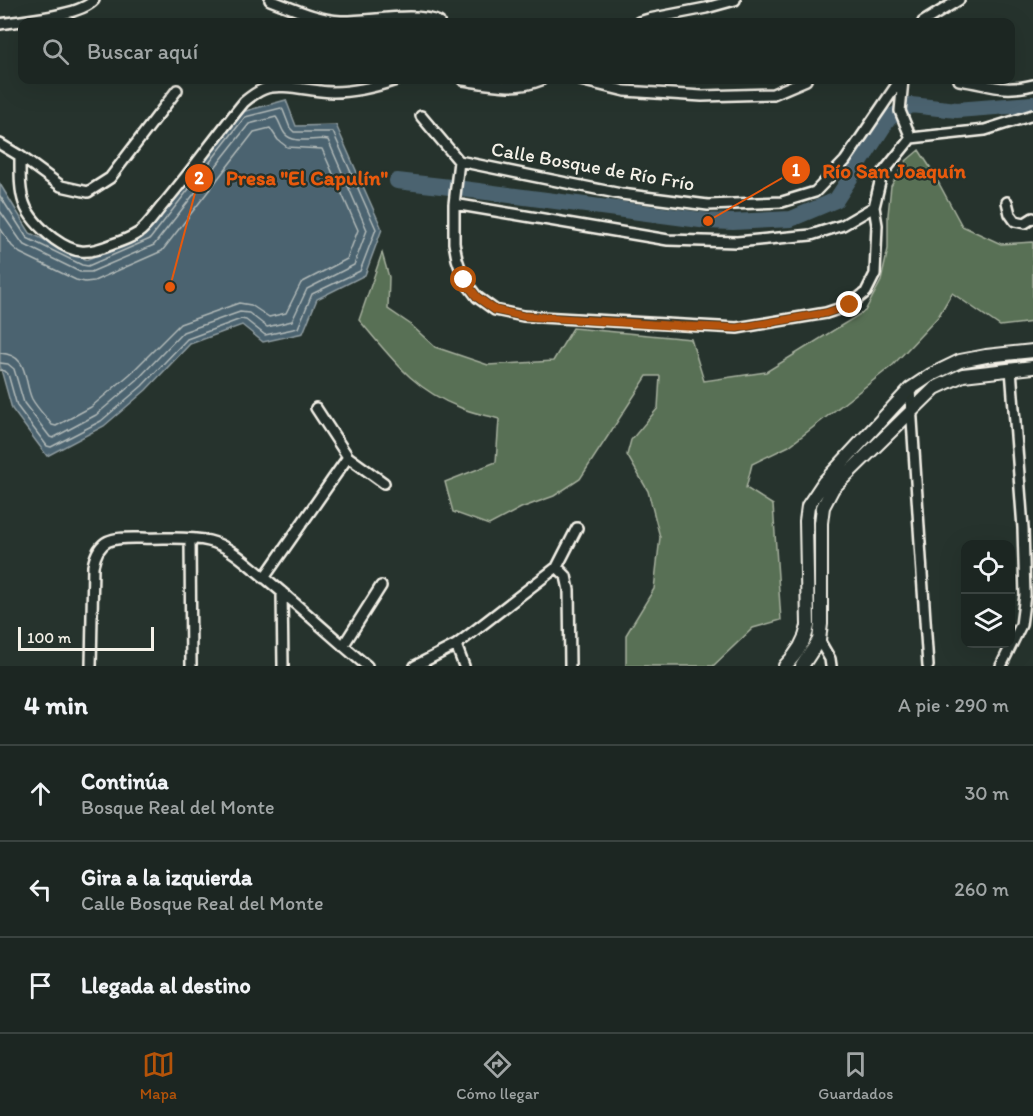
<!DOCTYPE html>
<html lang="es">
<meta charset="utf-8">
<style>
:root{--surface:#1c2622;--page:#252e2a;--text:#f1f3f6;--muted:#a0a5a5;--line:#3a4340;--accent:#b45309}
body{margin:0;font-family:Itim,sans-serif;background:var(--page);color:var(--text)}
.controls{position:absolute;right:18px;bottom:18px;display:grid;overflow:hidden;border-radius:12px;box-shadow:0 6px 24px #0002}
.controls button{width:54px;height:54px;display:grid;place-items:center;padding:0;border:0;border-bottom:2px solid var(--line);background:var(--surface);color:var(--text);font:30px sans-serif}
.scale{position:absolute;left:18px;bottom:15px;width:136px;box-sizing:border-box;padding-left:6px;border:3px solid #f4f1e8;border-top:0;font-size:16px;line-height:21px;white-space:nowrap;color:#f4f1e8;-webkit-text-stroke:4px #26332d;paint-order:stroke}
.stop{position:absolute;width:18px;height:18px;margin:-14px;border:4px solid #b45309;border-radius:50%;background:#fff}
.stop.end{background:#b45309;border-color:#fff;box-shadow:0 2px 6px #0008}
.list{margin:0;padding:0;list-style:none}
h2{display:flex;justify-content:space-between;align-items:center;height:78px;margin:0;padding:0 24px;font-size:26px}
h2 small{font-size:20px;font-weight:400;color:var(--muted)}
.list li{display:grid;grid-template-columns:39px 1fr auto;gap:18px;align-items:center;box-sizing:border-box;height:96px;padding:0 24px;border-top:2px solid var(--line)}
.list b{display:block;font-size:22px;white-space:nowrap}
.list p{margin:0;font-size:20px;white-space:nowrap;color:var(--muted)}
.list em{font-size:20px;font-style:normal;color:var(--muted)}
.icon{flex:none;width:33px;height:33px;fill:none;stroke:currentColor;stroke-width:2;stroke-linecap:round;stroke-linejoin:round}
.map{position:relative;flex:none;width:1033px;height:666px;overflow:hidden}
.search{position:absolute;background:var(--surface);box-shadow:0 6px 24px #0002;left:18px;right:18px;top:18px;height:66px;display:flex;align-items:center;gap:15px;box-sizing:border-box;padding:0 21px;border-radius:12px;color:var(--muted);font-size:22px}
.sheet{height:366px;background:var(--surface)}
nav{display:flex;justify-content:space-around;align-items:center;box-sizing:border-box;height:84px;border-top:2px solid var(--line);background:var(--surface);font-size:16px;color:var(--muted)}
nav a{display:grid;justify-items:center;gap:3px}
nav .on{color:var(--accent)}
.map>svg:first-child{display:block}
</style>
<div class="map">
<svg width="1033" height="666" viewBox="0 0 1033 666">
<rect width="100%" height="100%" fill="#26332d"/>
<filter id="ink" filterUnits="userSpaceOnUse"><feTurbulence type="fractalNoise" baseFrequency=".0167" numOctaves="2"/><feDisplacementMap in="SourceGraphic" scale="12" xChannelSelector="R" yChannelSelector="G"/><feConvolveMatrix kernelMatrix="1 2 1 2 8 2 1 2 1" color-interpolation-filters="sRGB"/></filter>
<g filter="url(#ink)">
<!-- green -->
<path fill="#597055" stroke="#a6b09e" stroke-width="1.5" d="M919,150L930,167L962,226L1001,244L1033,242V322L1000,326L952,293L938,317L893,365L789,446L752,464L746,488L773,505L781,620L753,628L713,666H626V635L654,589L660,537L648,491L627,455L631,440L658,408L660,376H647L580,479L554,496L521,508L489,525L453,512L445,482L496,462L499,419C486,415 471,413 459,407C411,388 391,357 359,320L382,253L389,277L388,309L410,324L435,347L488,365L553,361L573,328L691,339L704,381L766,372L865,311L881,281L888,249V215L891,186L906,161Z"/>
<!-- water -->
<path fill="#4c6470" stroke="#8f9ca0" stroke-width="1.5" d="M286,100L296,126L336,125L382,229L365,275L317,299L303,333L263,342L242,325L190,344L146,390L104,426L47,456L12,409L0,366V184L30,233L86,260L146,234L242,112Z"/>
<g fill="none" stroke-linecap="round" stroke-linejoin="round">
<!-- shore -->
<path stroke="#b1b9b8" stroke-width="1.5" d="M0,196L27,238L82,265L88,266L150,239L245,117L281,108L283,110L290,128L294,132H333L376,229L360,271L312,294L298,328L265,335L246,320L241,319L187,339L142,386L101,421L51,447L47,446L17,406L8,374L5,371L0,370
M0,211L23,244L80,272H91L154,245L249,124L276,117C280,122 281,129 285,134C294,145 316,137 328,140L367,230L354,265L307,289L292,321L267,327L249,313L240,312L183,332L137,380L96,415L53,438L50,437L24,403L14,369L8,364L0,363
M0,228L12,246L20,253L76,280L85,282L94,281L162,251L254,132L270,128L278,140L287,147L322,149L358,230L347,259L301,283L286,313L269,317L251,305L239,303L180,324L130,374L91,407L56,426L52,425C46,417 37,408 32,399C23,380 30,355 0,353"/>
<!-- river -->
<path stroke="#4c6470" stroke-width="16" d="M903,110L911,105L957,110L1033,104
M397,181L450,187
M463,189L708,221L733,222L791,219L836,200L889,118L898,113"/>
<defs>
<path id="minor" d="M270,0C292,8 317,20 341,21C368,22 416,11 439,22
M639,22L649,19L706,8L735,0
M923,22L959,0
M0,24C23,20 80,16 94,0
M463,80C490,84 514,91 541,80
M580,80L625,91L702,96L773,94L806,80
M959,80C989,84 1001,93 1033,85
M421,116L459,161L621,194L708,205L782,202L815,192L845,161L900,80
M911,138L985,130L1033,115
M0,144L20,156C20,196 19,212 54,239C76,255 88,254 113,244C122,241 130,238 138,233C147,227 155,214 162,206C191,172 216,136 244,102C250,97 256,92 264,89C281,82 313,92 333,92C355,92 375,87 396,80
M20,156L61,186L88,192L110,178L177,90
M459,161L454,204V243L457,259L464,280L477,297L495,310L523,316L737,328L826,313L850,305L866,292L875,274L877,225L874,207L882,174L911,138L900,111L903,80
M1007,202L1010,214L1015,221L1025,223L1033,218
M454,204L668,240L737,242L811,235L843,225L874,207
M910,389L928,666
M316,408L348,457L384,483
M190,539L191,666
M557,567L566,576L569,590L570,666
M264,578L348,457
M282,592L283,666
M819,640L830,659L831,666
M456,645L464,666
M343,646L381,586
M91,666L93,566C99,536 114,538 141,538C163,539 188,536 209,541C229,546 244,561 259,573C296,603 331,636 367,666
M415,666L456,645L557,567L577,528
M1001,666L1021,625L1025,595L1023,528L1011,369"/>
<path id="secondary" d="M785,666C796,655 805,642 808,626L806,521L808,506L824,482L910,389L931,375L960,361L986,356L1033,351
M802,666L819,640L821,624V523L823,507L833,488L935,388L963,375L1033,367"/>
</defs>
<!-- minor casing -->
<use href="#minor" stroke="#f4f1e8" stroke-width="14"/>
<!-- secondary casing -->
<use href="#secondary" stroke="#f4f1e8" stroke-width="16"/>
<!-- minor -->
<use href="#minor" stroke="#26332d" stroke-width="9"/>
<!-- secondary -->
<use href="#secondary" stroke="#26332d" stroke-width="12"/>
</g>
</g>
<g fill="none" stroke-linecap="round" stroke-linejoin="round" filter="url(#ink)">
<!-- route -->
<path stroke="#b45309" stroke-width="8" d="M464,280L477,297L495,310L523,316L678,326L737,328L826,313L850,305"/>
</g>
<g text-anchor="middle" stroke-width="4.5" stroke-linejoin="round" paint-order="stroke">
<!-- street labels -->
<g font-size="20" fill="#f4f1e8" stroke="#26332d">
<text transform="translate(593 166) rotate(10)" y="7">Calle Bosque de Río Frío</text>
</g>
</g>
<!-- callouts -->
<path fill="none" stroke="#e8590c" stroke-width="2" d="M708 221L796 170M170 287L199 178"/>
<g fill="#e8590c" stroke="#26332d" stroke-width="2">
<circle cx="708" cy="221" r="6"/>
<circle cx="170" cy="287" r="6"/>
<circle cx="796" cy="170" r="15"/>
<circle cx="199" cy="178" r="15"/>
</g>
<g font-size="18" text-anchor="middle" font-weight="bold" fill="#fff">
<text x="796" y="176">1</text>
<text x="199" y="184">2</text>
</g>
<g font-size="21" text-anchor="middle" font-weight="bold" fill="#e8590c" stroke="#26332d" stroke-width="4.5" stroke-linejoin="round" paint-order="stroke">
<text x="894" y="178">Río San Joaquín</text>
<text x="307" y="185">Presa "El Capulín"</text>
</g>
</svg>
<div class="controls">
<button><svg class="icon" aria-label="locate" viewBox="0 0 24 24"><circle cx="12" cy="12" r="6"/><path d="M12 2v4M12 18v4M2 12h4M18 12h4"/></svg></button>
<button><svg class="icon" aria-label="layers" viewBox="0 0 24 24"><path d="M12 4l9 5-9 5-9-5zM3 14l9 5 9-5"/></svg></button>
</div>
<div class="scale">100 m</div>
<div class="stop" style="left:464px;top:280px"></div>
<div class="stop end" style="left:850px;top:305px"></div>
<div class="search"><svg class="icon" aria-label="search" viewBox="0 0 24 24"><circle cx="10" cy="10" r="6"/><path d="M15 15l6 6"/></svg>Buscar aquí</div>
</div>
<section class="sheet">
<h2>4 min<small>A pie · 290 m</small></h2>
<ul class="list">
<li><svg class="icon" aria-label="ahead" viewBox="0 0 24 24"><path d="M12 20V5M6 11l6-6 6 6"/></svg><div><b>Continúa</b><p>Bosque Real del Monte</p></div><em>30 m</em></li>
<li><svg class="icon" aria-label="left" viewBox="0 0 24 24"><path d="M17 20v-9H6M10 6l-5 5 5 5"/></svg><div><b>Gira a la izquierda</b><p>Calle Bosque Real del Monte</p></div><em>260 m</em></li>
<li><svg class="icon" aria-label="arrive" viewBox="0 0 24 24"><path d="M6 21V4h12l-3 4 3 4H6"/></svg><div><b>Llegada al destino</b></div></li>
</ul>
</section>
<nav>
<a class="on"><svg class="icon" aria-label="map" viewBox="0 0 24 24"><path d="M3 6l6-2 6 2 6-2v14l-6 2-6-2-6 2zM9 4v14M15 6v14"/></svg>Mapa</a>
<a><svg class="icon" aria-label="directions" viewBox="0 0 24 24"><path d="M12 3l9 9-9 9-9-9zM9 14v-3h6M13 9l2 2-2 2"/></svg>Cómo llegar</a>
<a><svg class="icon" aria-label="saved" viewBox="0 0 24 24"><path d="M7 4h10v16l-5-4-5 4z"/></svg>Guardados</a>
</nav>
